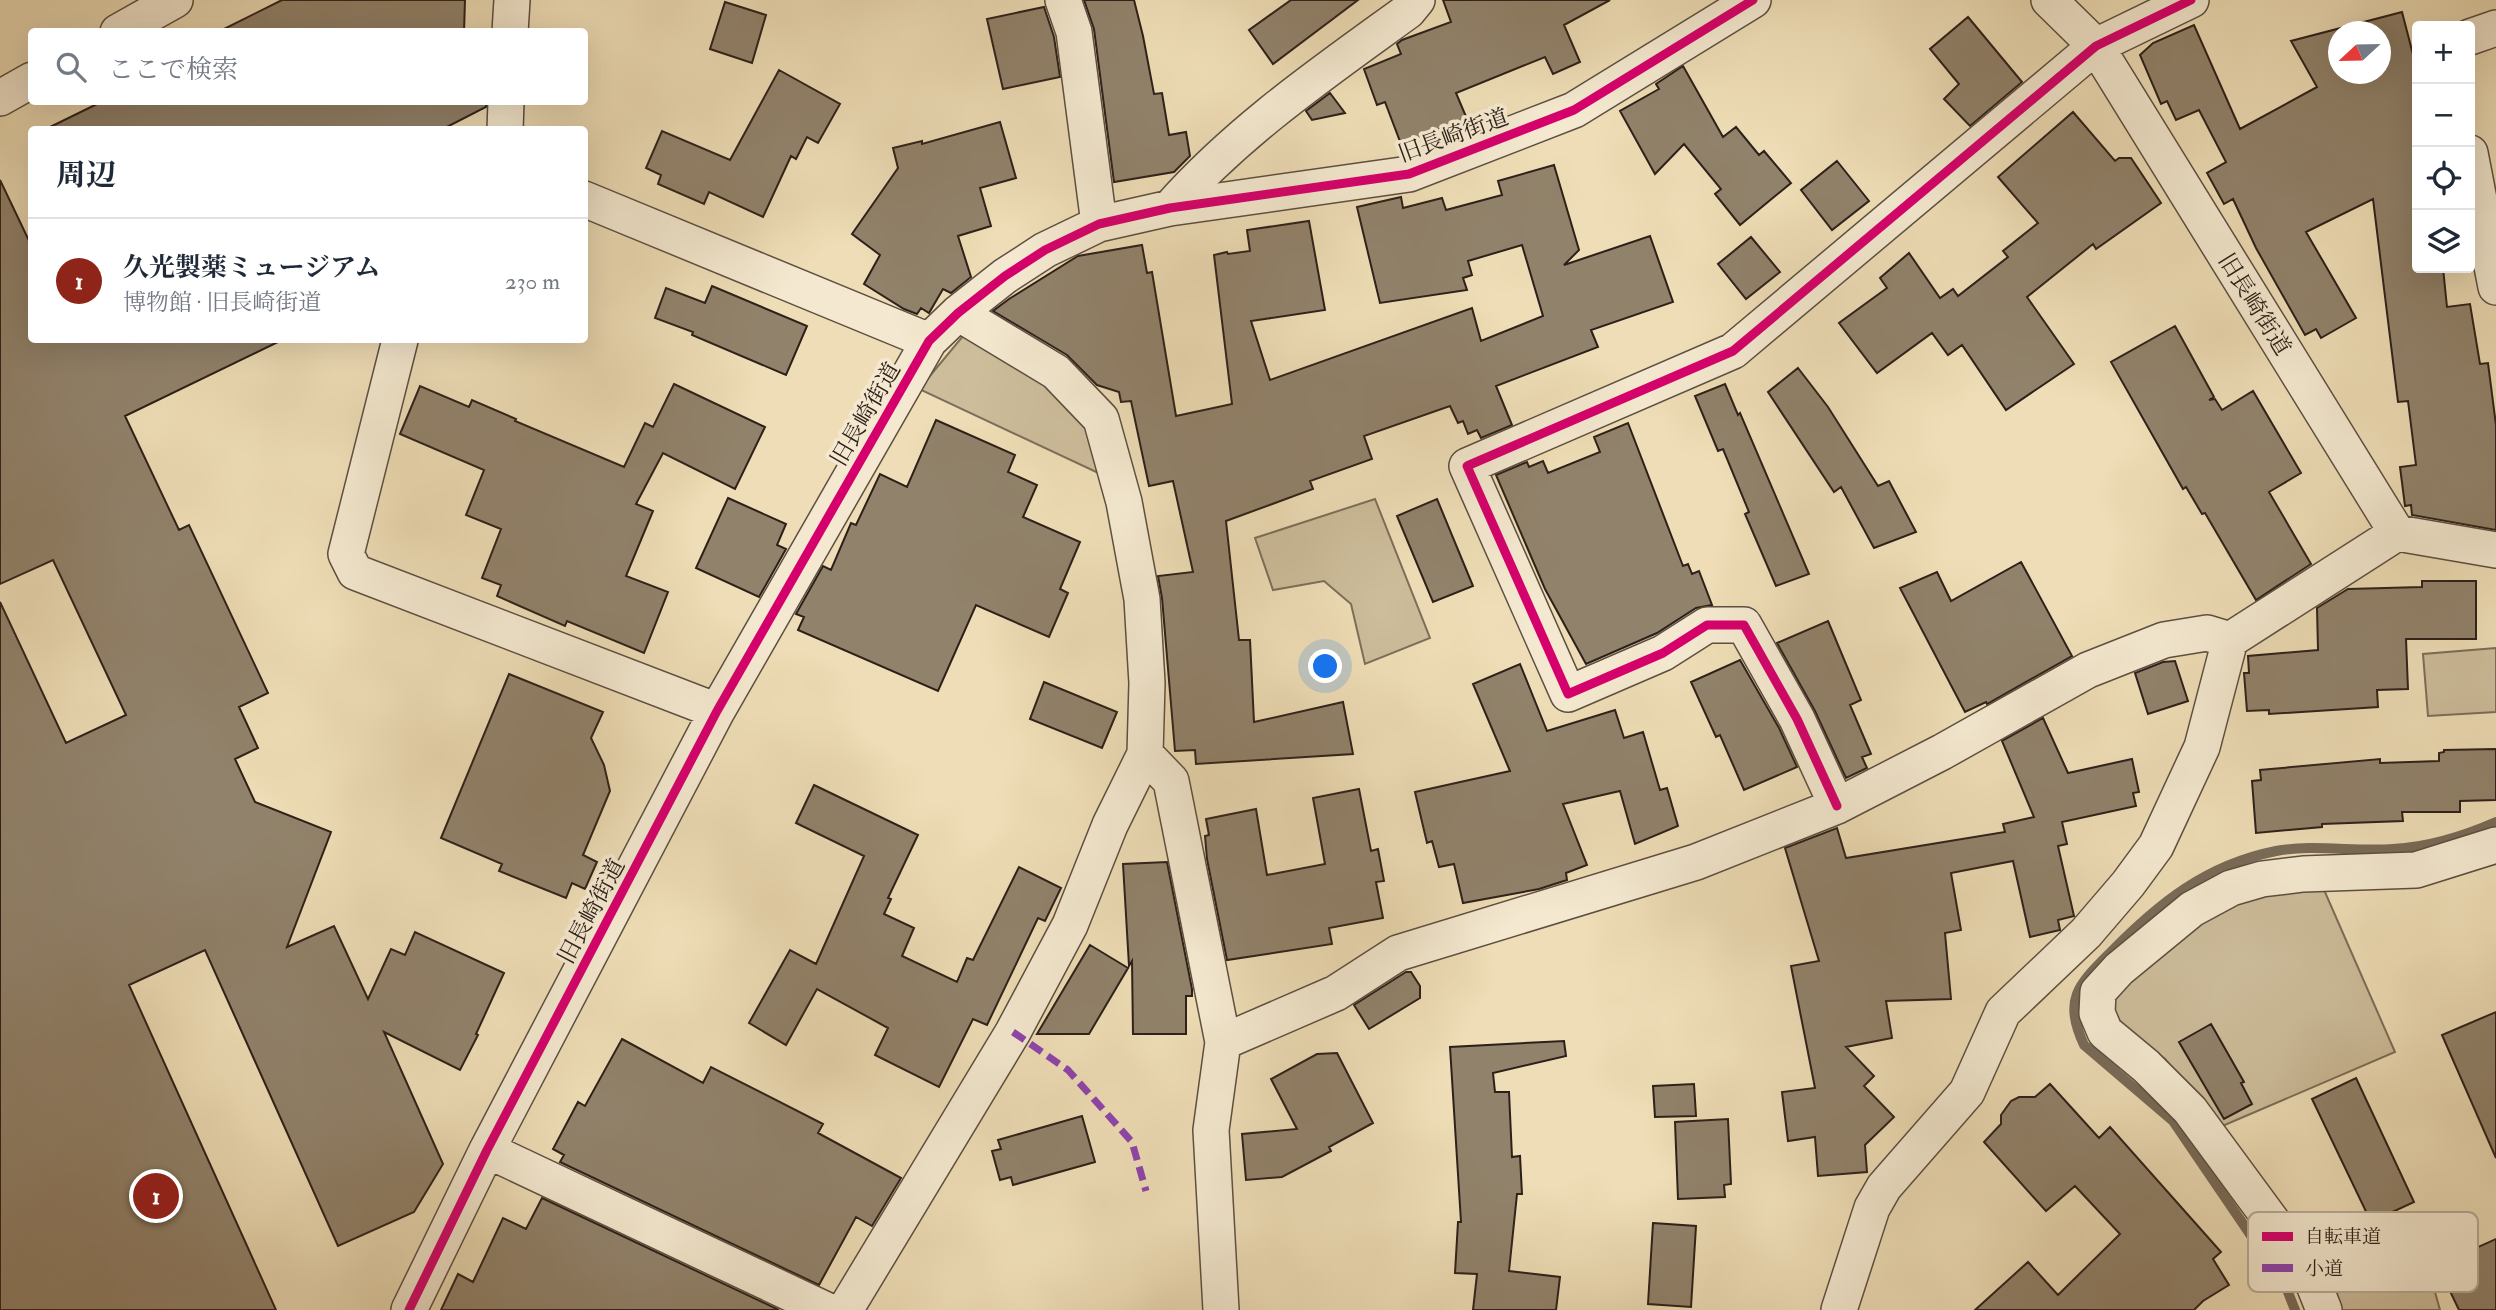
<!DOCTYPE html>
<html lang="ja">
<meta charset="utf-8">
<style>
:root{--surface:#fff;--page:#f6f6f7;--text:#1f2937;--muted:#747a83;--line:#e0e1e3;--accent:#8f2418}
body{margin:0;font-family:"IM FELL Double Pica","Noto Serif JP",serif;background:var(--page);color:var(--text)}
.controls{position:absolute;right:21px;top:21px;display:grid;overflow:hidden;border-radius:7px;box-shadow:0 7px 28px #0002}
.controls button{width:63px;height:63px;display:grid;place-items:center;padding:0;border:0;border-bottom:2px solid var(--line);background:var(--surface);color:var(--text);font:35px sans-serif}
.compass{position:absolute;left:2328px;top:21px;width:63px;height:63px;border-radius:50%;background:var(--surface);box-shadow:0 7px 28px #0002;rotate:248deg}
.you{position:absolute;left:1326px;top:667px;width:24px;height:24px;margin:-18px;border:5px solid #fff;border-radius:50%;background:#1a73e8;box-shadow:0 0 0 10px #1a73e833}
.badge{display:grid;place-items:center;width:46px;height:46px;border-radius:50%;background:var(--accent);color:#fff;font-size:23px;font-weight:700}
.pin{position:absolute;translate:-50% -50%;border:4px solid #fff;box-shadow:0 2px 7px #0006}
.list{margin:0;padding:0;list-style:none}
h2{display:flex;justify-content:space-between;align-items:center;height:91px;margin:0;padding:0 28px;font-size:30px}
h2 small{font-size:23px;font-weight:400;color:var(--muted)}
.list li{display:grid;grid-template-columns:46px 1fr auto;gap:21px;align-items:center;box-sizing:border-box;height:126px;padding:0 28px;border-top:2px solid var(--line)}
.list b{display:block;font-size:26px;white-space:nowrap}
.list p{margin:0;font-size:23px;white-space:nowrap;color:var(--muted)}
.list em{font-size:23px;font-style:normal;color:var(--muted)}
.icon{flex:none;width:38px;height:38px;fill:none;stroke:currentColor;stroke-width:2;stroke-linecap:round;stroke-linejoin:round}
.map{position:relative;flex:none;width:2496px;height:1310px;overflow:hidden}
.search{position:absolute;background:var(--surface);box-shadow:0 7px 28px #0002;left:28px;top:28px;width:560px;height:77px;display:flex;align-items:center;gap:18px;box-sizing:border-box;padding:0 24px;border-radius:7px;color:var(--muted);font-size:26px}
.panel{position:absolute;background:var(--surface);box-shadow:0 7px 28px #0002;left:28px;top:126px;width:560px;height:217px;border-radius:7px}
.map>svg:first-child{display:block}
</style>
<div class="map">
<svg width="2496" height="1310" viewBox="0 0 2496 1310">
<rect width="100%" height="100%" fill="#eeddb6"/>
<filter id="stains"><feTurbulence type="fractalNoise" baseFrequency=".00286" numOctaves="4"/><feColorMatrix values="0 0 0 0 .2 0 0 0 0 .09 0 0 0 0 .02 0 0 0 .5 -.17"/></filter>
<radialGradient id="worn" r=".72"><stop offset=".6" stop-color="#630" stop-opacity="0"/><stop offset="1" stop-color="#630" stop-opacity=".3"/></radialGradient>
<!-- green -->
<path fill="#cdbd9b" stroke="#7d6e5a" stroke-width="2" d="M963,336L1056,384L1087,424L1109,478L919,389Z
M1375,499L1430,638L1365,664L1351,604L1324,581L1273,590L1255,538Z
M2496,648V712L2428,716L2423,654Z
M2321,883L2395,1052L2220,1127L2165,1059L2117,1024L2112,994L2205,911L2262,886Z
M2421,1242L2440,1310H2334L2329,1298Z"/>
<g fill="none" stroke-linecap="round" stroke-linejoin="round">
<!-- stream -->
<path stroke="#796b58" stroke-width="10" d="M2295,1310L2286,1287L2173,1121L2084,1045C2063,999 2078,985 2110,953C2159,903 2206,865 2276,851C2312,844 2357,852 2393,849C2429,847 2464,836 2496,822"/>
</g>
<!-- building -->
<path fill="#91826b" stroke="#2d201a" stroke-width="2" fill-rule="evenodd" d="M282,0H465L464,32H218Z
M1084,0H1134L1143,36L1154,94L1162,93L1169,135L1186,132L1190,156L1174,172L1114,182L1094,29Z
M1291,0H1358L1273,64L1249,30Z
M1443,0H1610L1564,25L1580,62L1553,74L1545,57L1456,93L1467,119L1401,144L1385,102L1377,105L1364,69L1401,54L1397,44L1402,40L1451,22Z
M725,2L766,15L752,63L710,49Z
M1044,7L1054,37L1060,77L1003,89L987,19Z
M2402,12L2417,70V268H2443L2447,307L2470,304L2480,364L2488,363L2496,425V530L2412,515L2411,505L2405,506L2400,467L2416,465L2408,401L2398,402L2373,199L2306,232L2356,318L2321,338L2316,329L2305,335L2256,248L2233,199L2224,204L2207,173L2226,162L2199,110L2176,120L2167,101L2161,104L2140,55L2153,43L2194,25L2240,129L2317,87L2291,41ZM2339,32H2381V74H2339Z
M1968,17L2022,82L1970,126L1944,99L1959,84L1930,49Z
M1683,66L1723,137L1736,127L1759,155L1764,151L1791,183L1740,225L1715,194L1721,189L1684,144L1655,174L1620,111L1659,89L1656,84Z
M779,70L840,104L818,143L807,137L796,159L791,156L763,217L709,192L704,204L658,184L661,175L646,168L662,131L730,160Z
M1330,93L1345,113L1312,120L1306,111Z
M101,102H486V107L441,130H44Z
M2073,112L2115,161L2119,158H2131L2161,203L2096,249L2093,244L2027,297L2074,364L2006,410L1962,345L1948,355L1932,333L1877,373L1839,323L1887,288L1880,278L1909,253L1940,298L1953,289L1958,296L2008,257L2003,251L2038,223L1998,177Z
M1000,122L1016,178L980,188L991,226L958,236L971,277L951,293L943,289L929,313L921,308L917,314L904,309L864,284L880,255L852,234L898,168L893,148L922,141V144Z
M1837,161L1869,201L1832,230L1801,190Z
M1554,165L1579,250L1564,265L1650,236L1673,302L1591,330L1598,347L1496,386L1512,425L1481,438L1477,430L1468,434L1463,421L1458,423L1450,406L1364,436L1372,459L1310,481L1313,489L1226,521L1239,640H1250L1254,722L1343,702L1353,754L1196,764L1195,750L1175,751L1162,598L1158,576L1193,572L1173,481L1149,486L1131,401L1121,402L1119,392L1097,385L1067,355L993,311L1009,299L1078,256L1142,245L1147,273L1152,272L1176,416L1232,404L1214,255L1227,252L1228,254L1250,251L1247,230L1309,221L1325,310L1251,321L1270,380L1472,308L1481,341L1543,316L1522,245L1468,261L1472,275L1463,278L1467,290L1380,303L1357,207L1401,197L1403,208L1442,198L1446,210L1502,195L1498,181Z
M0,180L32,247V340H282L125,416L179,530L189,525L268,693L239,707L258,748L235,759L255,802L331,832L287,947L334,926L368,999L391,949L405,955L415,932L504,973L476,1034L478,1035L460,1070L384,1032L443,1164L414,1212L338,1246L205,950L129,985L276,1310H0V602L66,743L126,715L53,560L0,584Z
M1751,237L1780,272L1746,299L1718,264Z
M712,286L807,326L786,375L692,335L693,332L655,318L666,288L705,303Z
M2175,326L2214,397L2209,400L2215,399L2222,410L2253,391L2301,473L2269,492L2311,564L2256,600L2205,513L2202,514L2186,487L2183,489L2111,362Z
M1798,368L1828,407L1878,486L1889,481L1916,532L1874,548L1841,487L1834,492L1768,392Z
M674,384L765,427L735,489L663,453L636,504L653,511L626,576L668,592L644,653L567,621L565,626L497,596L501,585L482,578L501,529L466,515L484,470L400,434L420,386L469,407L472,400L516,419L515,421L624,467L645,423L653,427Z
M1725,384L1738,415L1740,413L1809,574L1776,586L1745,514L1749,512L1723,449L1718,451L1695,396Z
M936,420L1015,455L1008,472L1037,485L1023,517L1080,542L1060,589L1068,593L1049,637L976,605L938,691L798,630L804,617L796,614L823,566L831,570L851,523L856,525L880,474L907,487Z
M1628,423L1683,566L1688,564L1692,574L1699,571L1712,605L1696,608L1657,633L1586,664L1545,589L1496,475L1527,462L1529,467L1543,461L1548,473L1600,452L1594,437Z
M728,498L786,524L777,545L786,549L759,597L696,568Z
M1437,499L1473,586L1433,602L1397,516Z
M2021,562L2072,656L1987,704L1986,702L1965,712L1900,588L1937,572L1951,601Z
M2422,581H2476V639H2406L2408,689L2377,690L2378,707L2269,714V710L2247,711L2244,673H2249L2248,656L2318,650L2317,608L2348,589L2422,587Z
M1828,621L1861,700L1850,705L1871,754L1862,757L1867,768L1846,778L1815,711L1777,643Z
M1740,660L1779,728L1797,767L1744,790L1720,735L1716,737L1691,682Z
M2175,661L2188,701L2148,714L2135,673L2163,662Z
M1520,664L1547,731L1615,710L1624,738L1643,732L1660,790L1667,788L1678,826L1635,844L1620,791L1563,804L1587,865L1566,873L1567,880L1539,889L1463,903L1454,864L1439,867L1432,841L1427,843L1415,792L1510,771L1473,684Z
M509,674L603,712L591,738L604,765L610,791L583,855L597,862L585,889L572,883L566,898L499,871L502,864L441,838Z
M1044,682L1117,712L1102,748L1030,719Z
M2043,718L2068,773L2132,759L2139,792L2133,793L2136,806L2062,822L2067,844L2058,846L2074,916L2058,920L2060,930L2030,937L2013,861L1951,873L1961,930L1945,933L1951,999L1886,1001L1892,1038L1846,1047L1874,1076L1864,1086L1894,1117L1865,1145L1867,1172L1818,1176L1815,1137L1788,1141L1782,1092L1815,1088L1791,966L1819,961L1785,848L1837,828L1846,858L2005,832L2003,824L2034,817L2002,741Z
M2496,749V800L2460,801V812H2402L2403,821L2322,824V827L2256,833L2252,781L2261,780L2260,770L2380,759V763L2439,761V753L2444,752V750Z
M814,785L918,835L888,898L891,899L884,914L914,928L902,956L957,982L967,958L973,960L1019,867L1061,888L1045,921L1038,918L987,1025L973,1019L939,1087L875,1055L888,1028L817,989L786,1045L749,1023L790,950L816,964L864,856L796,823Z
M1359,789L1371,851L1378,849L1384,881L1376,882L1383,918L1329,928L1332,944L1227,960L1207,859L1205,836L1209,835L1206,819L1256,809L1267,875L1325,864L1313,798Z
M1167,862L1192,989V996H1186V1034H1133L1132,961L1129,966L1123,864Z
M1090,945L1128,968L1089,1034H1037Z
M1406,972H1411L1420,986V998L1369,1029L1354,1005Z
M2496,1012V1158L2442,1035Z
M2211,1024L2244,1082L2241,1083L2252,1104L2224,1119L2179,1042Z
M622,1039L703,1083L711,1067L823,1124L818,1133L901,1178L872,1226L856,1217L819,1285L560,1162L564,1155L553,1149L578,1102L585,1106Z
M1564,1041L1566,1056L1493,1073L1495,1092H1509L1512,1157L1520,1156L1522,1194H1517L1509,1271L1560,1277L1556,1310H1473L1477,1274L1455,1273L1458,1222H1461L1450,1047Z
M1337,1053L1373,1123L1329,1147L1331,1151L1282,1177L1246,1180L1242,1134L1297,1129L1271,1079L1317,1054Z
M2356,1078L2414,1202L2371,1222L2312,1099Z
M1694,1084L1696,1116L1655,1117L1653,1086Z
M2050,1084L2099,1138L2110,1127L2221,1252L2213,1259L2229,1285L2203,1301L2194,1310H1975L2028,1262L2058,1295L2120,1234L2075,1186L2046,1211L1984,1142L2001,1124V1115L2011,1101L2019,1097H2035Z
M1082,1116L1095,1162L1013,1185L1011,1177L1000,1180L992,1151L1001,1149L998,1140Z
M1728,1119L1731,1184L1724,1185L1725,1197L1678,1199L1675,1122Z
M542,1198L779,1310H441L458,1274L473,1282L503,1218L526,1229Z
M1653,1223L1696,1226L1691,1307L1648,1304Z
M2496,1239V1310H2459L2448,1287L2457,1283L2447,1261Z"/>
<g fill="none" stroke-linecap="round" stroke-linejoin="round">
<defs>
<path id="street" d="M1063,0L1074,32L1099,224
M2049,0L2096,46L2397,533L2496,550
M118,32L175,0
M510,32L512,0
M2470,37L2496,28
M0,98L32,80
M505,130L506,102
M2470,153L2496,287
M584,199L929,341
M1170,208C1239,130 1324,72 1408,11L1417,0
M958,313L1056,372L1101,419L1124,502L1142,599L1147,683L1145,754L1171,781L1223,1042L1211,1130L1221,1310
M400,340L346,554L355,572L717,711
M1837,806L1797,719L1744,625H1707L1663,653L1568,694L1467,466L1733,351L2096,46L2191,0
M1223,1042L1336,993L1398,953L1696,862L1837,806L1942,752L2088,670L2164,640L2207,633L2230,640L2397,533
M487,1150L826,1310
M409,1310L487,1150L717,711L929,341L958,313L1005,276L1045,250L1099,224L1170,208L1409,174L1574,110L1753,0
M845,1310L1013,1032L1070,925L1110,825L1145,754
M1839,1310L1872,1208L1884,1187L1967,1092L2003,1012L2086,933L2128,884L2156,846L2202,747L2230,640
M2324,1310L2314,1285L2274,1224L2190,1110L2146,1066L2105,1032L2097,1013L2098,992L2119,969L2192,909L2231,888L2262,879L2303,874L2416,870L2496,845"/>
</defs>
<!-- street casing -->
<use href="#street" stroke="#5d4f41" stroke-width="38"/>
<!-- street -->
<use href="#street" stroke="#f4e9d0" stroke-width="35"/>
<!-- quiet -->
<path stroke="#8e44ad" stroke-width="7" stroke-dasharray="14 7" stroke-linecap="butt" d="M1013,1032L1068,1070L1132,1142L1146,1191"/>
<defs>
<path id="cycleway" d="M1837,806L1797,719L1744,625H1707L1663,653L1568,694L1467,466L1733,351L2096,46L2191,0
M409,1310L487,1150L717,711L929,341L958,313L1005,276L1045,250L1099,224L1170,208L1409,174L1574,110L1753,0"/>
</defs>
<!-- cycleway casing -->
<use href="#cycleway" stroke="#f4e9d0" stroke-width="13"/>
<!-- cycleway -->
<use href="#cycleway" stroke="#d6006c" stroke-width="9"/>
</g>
<g text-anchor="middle" stroke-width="7" stroke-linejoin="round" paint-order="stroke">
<!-- street labels -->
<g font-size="23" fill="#2d201a" stroke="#f4e9d0">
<text transform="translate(1453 135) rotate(-20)" y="8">旧長崎街道</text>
<text transform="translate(2255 304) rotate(58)" y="8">旧長崎街道</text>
<text transform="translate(865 414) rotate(-60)" y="8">旧長崎街道</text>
<text transform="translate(591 911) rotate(-62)" y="8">旧長崎街道</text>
</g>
</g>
<!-- legend -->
<rect x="2248" y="1212" width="230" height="80" rx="10" fill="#f4e9d0" stroke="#b8ad99" stroke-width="2"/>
<rect x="2262" y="1232" width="31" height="9" fill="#d6006c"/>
<rect x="2262" y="1264" width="31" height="8" fill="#8e44ad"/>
<g font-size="19" fill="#2d201a">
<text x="2305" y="1243">自転車道</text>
<text x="2305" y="1275">小道</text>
</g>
<rect width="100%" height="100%" filter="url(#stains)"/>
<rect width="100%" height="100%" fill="url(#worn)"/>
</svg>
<div class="controls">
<button>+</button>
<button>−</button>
<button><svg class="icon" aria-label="locate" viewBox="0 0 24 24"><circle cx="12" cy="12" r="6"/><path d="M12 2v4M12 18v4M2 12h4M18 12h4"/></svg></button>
<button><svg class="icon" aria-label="layers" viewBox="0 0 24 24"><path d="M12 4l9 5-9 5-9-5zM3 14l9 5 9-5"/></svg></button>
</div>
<svg class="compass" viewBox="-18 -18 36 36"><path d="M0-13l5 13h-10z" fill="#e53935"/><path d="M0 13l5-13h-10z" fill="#747a83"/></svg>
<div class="you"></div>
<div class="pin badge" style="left:156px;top:1196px">1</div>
<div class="search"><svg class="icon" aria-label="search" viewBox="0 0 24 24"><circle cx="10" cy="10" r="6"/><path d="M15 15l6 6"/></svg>ここで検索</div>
<section class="panel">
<h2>周辺<small></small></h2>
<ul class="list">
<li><span class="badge">1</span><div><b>久光製薬ミュージアム</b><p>博物館 · 旧長崎街道</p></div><em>230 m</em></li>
</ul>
</section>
</div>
